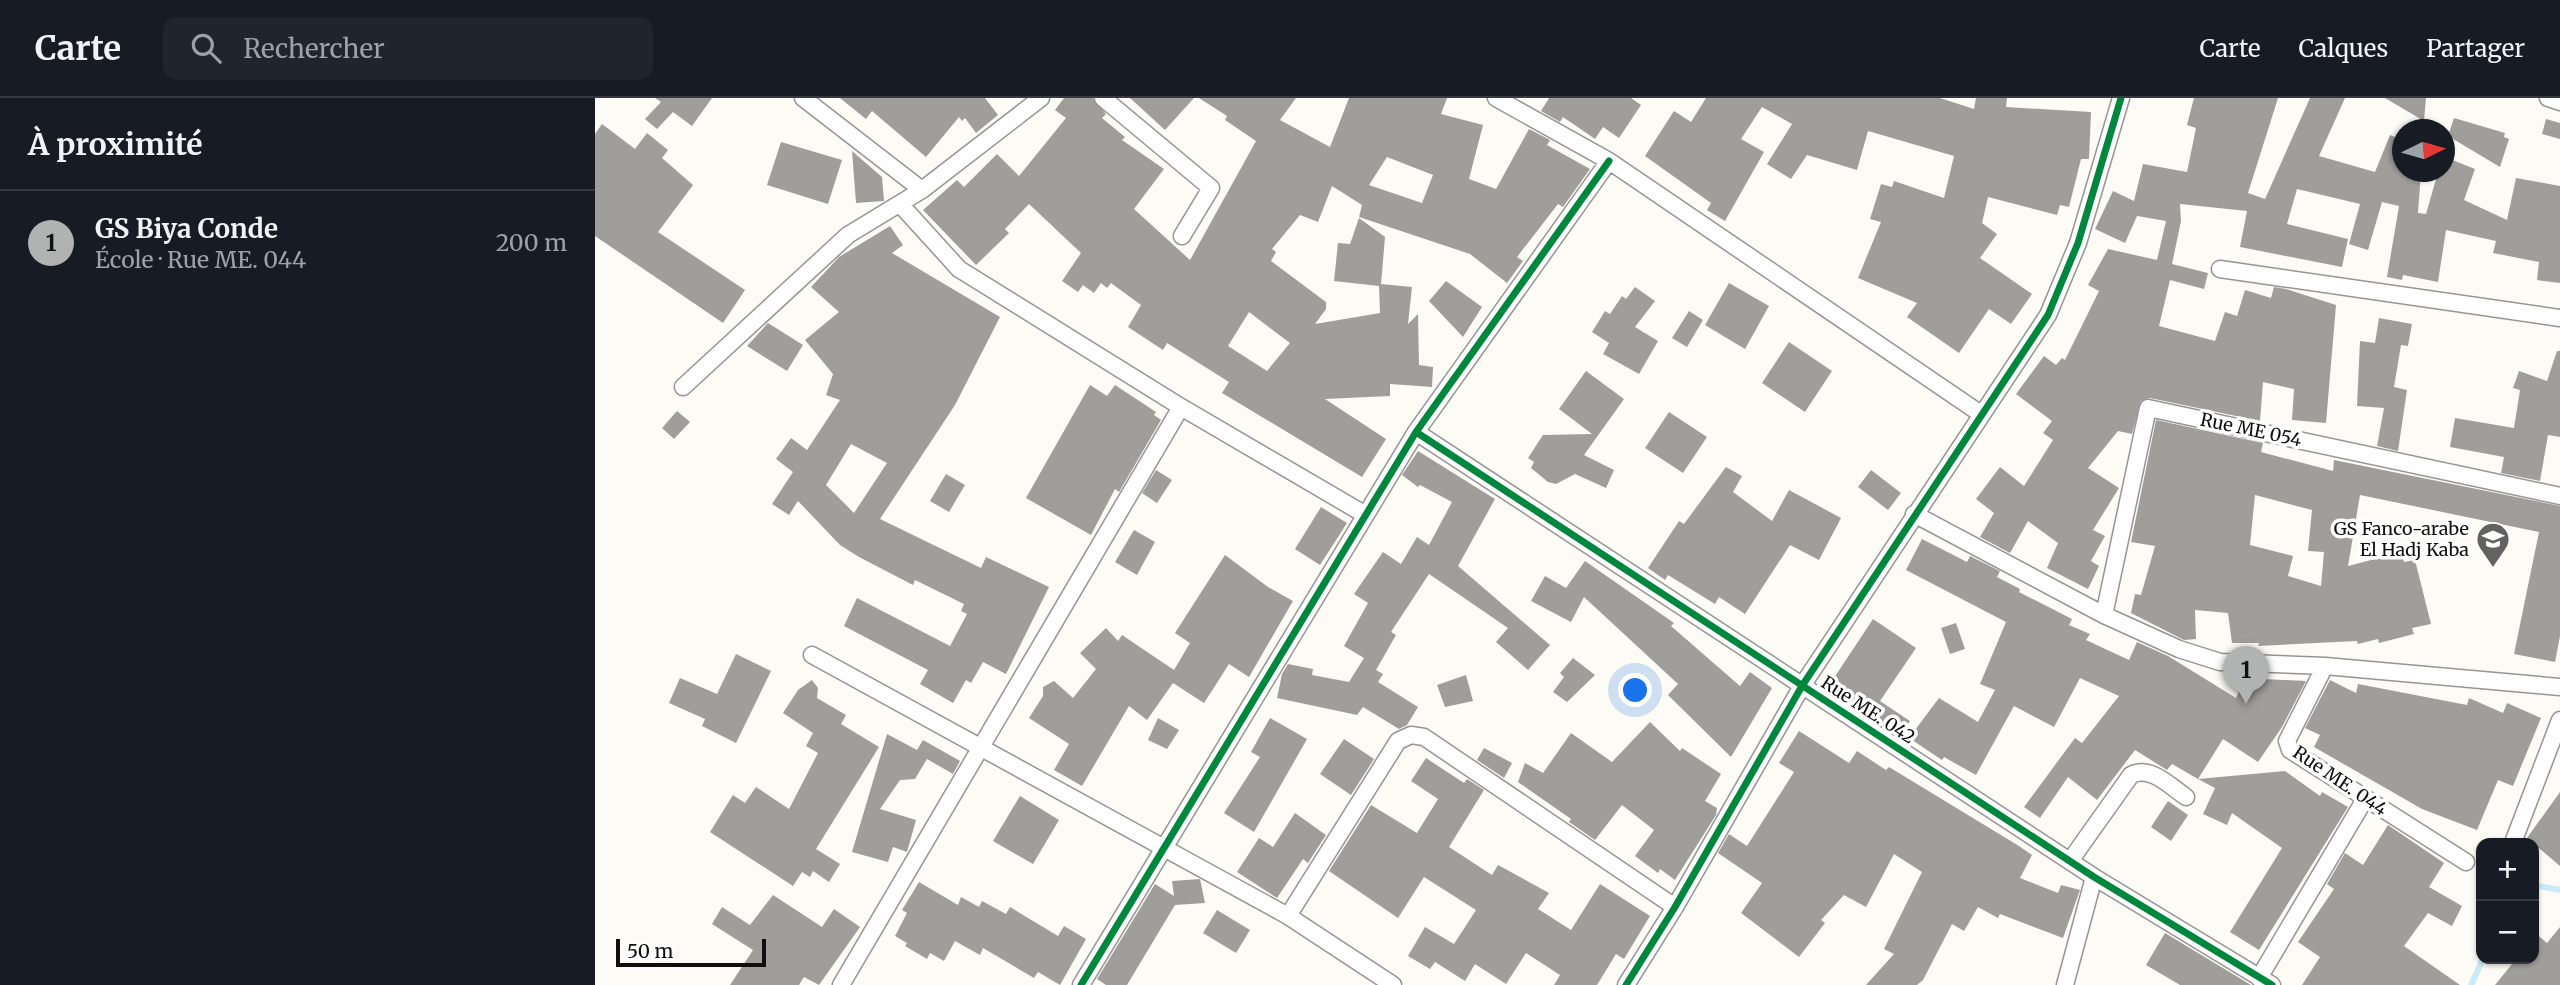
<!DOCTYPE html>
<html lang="fr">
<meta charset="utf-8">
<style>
:root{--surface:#171b24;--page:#20242c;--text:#f1f3f6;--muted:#9ea1a6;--line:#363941;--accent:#b1b2b2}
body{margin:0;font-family:Merriweather,serif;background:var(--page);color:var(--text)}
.controls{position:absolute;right:21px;bottom:21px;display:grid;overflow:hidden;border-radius:14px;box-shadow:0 2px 5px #0004}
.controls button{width:63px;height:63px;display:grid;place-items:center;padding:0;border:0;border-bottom:2px solid var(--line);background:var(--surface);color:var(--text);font:35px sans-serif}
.compass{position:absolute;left:1797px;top:21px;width:63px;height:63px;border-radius:50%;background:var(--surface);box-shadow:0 2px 5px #0004;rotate:85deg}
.scale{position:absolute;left:21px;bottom:18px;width:150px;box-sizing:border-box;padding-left:7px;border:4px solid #0f0f0f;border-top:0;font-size:19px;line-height:24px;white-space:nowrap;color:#0f0f0f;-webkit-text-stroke:5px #fff;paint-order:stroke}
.you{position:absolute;left:1041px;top:593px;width:24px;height:24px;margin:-18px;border:5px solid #fff;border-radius:50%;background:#1a73e8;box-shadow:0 0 0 10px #1a73e833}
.badge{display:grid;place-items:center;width:46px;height:46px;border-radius:50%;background:var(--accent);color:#111;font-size:23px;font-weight:700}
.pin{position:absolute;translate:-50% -58px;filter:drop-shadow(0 2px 4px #0008)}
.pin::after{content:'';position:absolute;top:37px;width:24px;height:21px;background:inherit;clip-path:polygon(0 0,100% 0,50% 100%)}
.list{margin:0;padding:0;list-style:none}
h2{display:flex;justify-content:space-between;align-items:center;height:91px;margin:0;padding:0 28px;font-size:30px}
h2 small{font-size:23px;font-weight:400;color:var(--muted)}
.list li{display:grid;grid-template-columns:46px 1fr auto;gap:21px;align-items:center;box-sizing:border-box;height:105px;padding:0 28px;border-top:2px solid var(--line)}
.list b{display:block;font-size:26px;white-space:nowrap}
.list p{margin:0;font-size:23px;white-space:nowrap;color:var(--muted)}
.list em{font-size:23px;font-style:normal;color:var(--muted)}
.icon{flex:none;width:38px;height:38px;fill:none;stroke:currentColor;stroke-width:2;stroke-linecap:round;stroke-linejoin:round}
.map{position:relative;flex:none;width:1965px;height:887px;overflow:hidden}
header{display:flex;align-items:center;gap:42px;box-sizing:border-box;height:98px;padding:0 35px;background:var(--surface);border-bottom:2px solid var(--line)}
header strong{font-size:33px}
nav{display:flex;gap:38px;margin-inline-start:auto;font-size:24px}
.search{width:490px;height:63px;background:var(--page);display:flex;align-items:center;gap:18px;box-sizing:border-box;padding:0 24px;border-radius:14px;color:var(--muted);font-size:26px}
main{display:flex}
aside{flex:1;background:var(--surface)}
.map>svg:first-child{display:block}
</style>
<header>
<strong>Carte</strong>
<div class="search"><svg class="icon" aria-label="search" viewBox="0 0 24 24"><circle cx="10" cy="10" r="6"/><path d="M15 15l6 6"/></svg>Rechercher</div>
<nav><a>Carte</a><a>Calques</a><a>Partager</a></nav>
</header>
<main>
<aside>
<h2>À proximité<small></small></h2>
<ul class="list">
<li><span class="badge">1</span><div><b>GS Biya Conde</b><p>École · Rue ME. 044</p></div><em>200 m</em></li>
</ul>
</aside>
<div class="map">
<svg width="1965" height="887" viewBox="0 0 1965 887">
<rect width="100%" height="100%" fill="#fcfbf5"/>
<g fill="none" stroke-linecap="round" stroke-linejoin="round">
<!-- stream -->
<path stroke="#caeaf7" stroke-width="6" d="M1939,787L1965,792
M1876,887L1888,861"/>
</g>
<!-- building -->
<path fill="#a09e9a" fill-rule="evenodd" d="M60,0H117L97,28L78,14L62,31L50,21L66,4Z
M245,0H390L403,17L381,35L370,20L367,23L364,19L331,59L277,13L271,21Z
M469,0H498L511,16L507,20L530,39L527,42L569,71L539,111L595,162L661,43L630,22L632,18L604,0H701L685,22L735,49L754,0H852L846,16L888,27L874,81L901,91L934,31L955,42L952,47L995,71L968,109L963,106L922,159L928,163L912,185L875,156L764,119L767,107L737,88L723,124L705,117L677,151L681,154L676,163L731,204V211L720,226L785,215L784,188L739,183L743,145L755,146L764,120L790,139L786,186L817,189L813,226L823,216L824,267L838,269L837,289L795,286V298L730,301L791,341L767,379L627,295L634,284L572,245L568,252L533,229L546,207L516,185L512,190L506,185L499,195L488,187L483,194L467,183L486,155L434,106L410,131L414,135L381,167L328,112L362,82L369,89L402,56L424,78L471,20L460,12ZM792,59L838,77L827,105L774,87ZM654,214L695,245L672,273L633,248Z
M535,0H599L570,32Z
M954,0H1036L1046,7L1024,40L1008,29L1000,41L968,19L965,24L946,13Z
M1111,0H1345L1379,11L1381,0H1412L1411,9L1496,14L1494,61H1486L1474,109L1465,107L1462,117L1393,99L1387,125L1402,136L1385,160L1437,196L1416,226L1394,211L1364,255L1312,219L1322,205L1263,180L1286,124L1275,121L1286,86L1297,89L1299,83L1349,100L1359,58L1273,33L1262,72L1212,57L1196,81L1172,66L1197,26L1167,9L1146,41L1169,54L1130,123L1112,112L1116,105L1050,58L1079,13L1096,24Z
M1599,0H1683L1653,95L1670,101L1715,0H1750L1724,58L1780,74L1795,37L1808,42V74H1826L1823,115L1831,116L1843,74H1850V59L1880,71L1869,102L1912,122L1921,80L1965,88V185L1942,182L1944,164L1898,155L1901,143L1851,132L1843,184L1808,177L1807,182L1792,179L1804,108L1787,104L1773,152L1754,146L1765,106L1702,91L1692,126L1753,141L1747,169L1645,149L1652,113L1585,106L1586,123L1577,166L1613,175L1609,191L1575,182L1564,228L1620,243L1630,214L1642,218L1650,192L1676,200L1679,189L1691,191L1741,207L1731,325L1697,322L1699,291L1668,284L1665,323L1555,300L1546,303L1537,336L1523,333L1493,370L1524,390L1498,432L1510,438L1496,463L1504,468L1493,491L1452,470L1463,445L1433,423L1415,455L1385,439L1399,415L1381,401L1405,369L1429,388L1458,342L1448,335L1457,323L1421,296L1449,258L1461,267L1467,260L1470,262L1504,193L1493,187L1513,151L1562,162L1571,123L1542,118L1530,145L1500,131L1518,93L1539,103L1548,66L1592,74L1601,30L1592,27Z
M1790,0H1831L1829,23Z
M1859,20L1910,35L1909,39L1914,41L1905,69L1853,38Z
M1951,21L1965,25V41L1947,36Z
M7,26L40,51L52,35L73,52L67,60L98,87L63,134L150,192L128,225L0,138V36Z
M186,44L247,62L233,106L172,87Z
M257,53L287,79L289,103L261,105Z
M295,128L308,147L297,155L405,219L360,307L285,421L386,470L391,459L454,489L411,576L388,564L376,585L371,582L358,605L325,586L333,572L249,528L262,500L355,548L372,516L366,513L369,506L320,482L318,487L264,459L245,447L203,403L194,417L177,406L198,374L181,361L196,340L212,352L245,302L231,297L238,276L210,242L244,214L216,189L244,159ZM256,346L292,365L259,415L231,387Z
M851,183L887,209L868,239L834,203Z
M1134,185L1174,208L1150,251L1110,227Z
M1040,189L1060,203L1040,229L1063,243L1044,276L1008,256L1014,245L997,234L1010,213L1015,216L1027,198L1031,201Z
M1094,213L1108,222L1092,249L1077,240Z
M1784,220L1817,226L1813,248L1806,247L1799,289L1812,292L1803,353L1782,348L1789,310L1762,308L1765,243L1780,245Z
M173,225L208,247L192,273L152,248Z
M1194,244L1237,273L1210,314L1167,285Z
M1962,253H1965V339L1953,337L1945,383L1906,375L1909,359L1855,349L1860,320L1919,330L1925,292L1918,290L1924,273L1952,283Z
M991,273L1029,301L989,357L1019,372L1011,390L980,376L961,386L953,384L936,370L939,364L933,360L948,337L997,336L964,311Z
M495,287L512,298L520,287L561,314L559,317L566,322L524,394L520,391L496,437L431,400Z
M82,313L95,324L79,341L67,330Z
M1074,314L1112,339L1088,375L1050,350Z
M1561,322L1668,345L1666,354L1738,373L1739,362L1965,408V538L1960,564L1919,556L1944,434L1765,397L1753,468L1807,454L1809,464L1820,462L1836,526L1817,530L1819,536L1784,545L1783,541L1763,546L1762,543L1663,548L1664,545H1637L1633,515L1600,512L1601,541L1589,542L1536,515L1540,496L1546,497L1560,448L1536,444ZM1660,397L1717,412L1713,453L1729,454L1726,488L1693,478L1698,458L1655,447Z
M823,353L900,401L863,468L955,547L933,572L901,544L913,530L834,476L796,534L801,537L781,572L788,576L783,584L823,609L812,627L804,631L768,609L762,617L682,600L687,576L693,566L718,571L717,577L754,584L769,560L749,548L773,505L759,496L788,454L806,466L822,439L834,447L857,404L825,387L823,389L807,377Z
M1131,369L1147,378L1138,394L1177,423L1194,392L1246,420L1224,462L1195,447L1150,516L1124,499L1120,506L1073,477L1070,482L1053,470L1084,423L1089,426Z
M561,372L577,382L562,405L547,395Z
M1276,372L1306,395L1293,412L1263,389Z
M351,376L370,387L354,414L335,403Z
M726,409L752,425L725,467L700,451Z
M539,432L560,444L542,477L520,464Z
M1327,441L1372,464L1375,458L1405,473L1402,479L1425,491L1424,494L1477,521L1474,527L1495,536L1491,542L1534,562L1542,544L1573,558L1641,600L1652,576L1669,581L1711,583L1687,629L1663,664L1628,641L1603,681L1577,666L1572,672L1540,652L1502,702L1473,679L1445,720L1429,709L1480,640L1487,645L1524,598L1485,580L1459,629L1419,608L1381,677L1349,659L1347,662L1314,640L1344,600L1383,624L1400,592L1385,586L1411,524L1311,472Z
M630,457L673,489L698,503L654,579L634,566L620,588L617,587L620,588L609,605L578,585L552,622L534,608L487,688L459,672L474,646L434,620L448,598V589L459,583L478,600L501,571L485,555L511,530L523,543L527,537L579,572L595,545L580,535Z
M990,463L1079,525L1076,528L1145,588L1155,574L1177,590L1136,659L1073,597L1083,586L989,499L976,524L936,503L950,478L971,490Z
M1278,521L1321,550L1285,603L1315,623L1306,637L1233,589Z
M1361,525L1370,551L1355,556L1346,530Z
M141,556L176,573L141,645L107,628L110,621L74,605L85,580L122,596Z
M978,560L1000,577L972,604L958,594L969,579L965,575Z
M871,577L878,603L850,609L842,587Z
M217,582L223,590L222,600L251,617L246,626L284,649L221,751L245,766L234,784L218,773L215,779L207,774L198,788L115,734L138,697L150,705L161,689L194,711L223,655L211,648L218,635L188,615L203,592Z
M1735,582L1761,595L1763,586L1872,607L1874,600L1908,615L1912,605L1946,620L1918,688L1903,682L1882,732L1827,711L1719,649L1725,637L1710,630Z
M563,620L584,632L572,651L553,642Z
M675,620L712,641L659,734L629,715L665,659L656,654Z
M1055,624L1085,653L1087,650L1126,676L1110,703L1122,710L1121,717L1080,782L1065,771L1063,775L1040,758L1059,732L1027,707L1000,742L974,724L976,721L923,684L930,665L948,675L976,635L1017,664Z
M1204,633L1254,665L1262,653L1291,672L1294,669L1424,748L1437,757L1425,780L1463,795L1466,787L1485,792L1468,840L1405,816L1403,820L1383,809L1369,833L1357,826L1328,882L1322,887H1271L1299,856L1289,851L1327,774L1299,756L1271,809L1249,797L1226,822L1230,825L1204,859L1146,815L1167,785L1123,755L1134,736L1152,748L1199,674L1184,665Z
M292,636L322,652L328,642L365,663L358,676L332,661L320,681L305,682L285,711L321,722L312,754L298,749L293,764L257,754Z
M749,641L779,661L756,697L725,676Z
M889,650L917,665L909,680L882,662Z
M831,660L869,685L872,681L889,692L854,749L897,777L903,767L954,795L943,811L976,832L1005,786L1055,818L1029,861L1021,856L1002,887H959L965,877L931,855L911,886L880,866L870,883L840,864L835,871L813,858L830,829L859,846L881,812L829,779L803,820L734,773L776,707L822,735L843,701L816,683Z
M1690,673L1725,698L1727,694L1753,709L1664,852L1635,834L1687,750L1637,715L1632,727L1608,716L1620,690L1603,681Z
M1965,694V768L1932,740Z
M425,698L464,722L438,766L398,743Z
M1573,703L1593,717L1576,743L1556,729Z
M700,715L731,737L713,765L708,761L682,800L642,774L664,740L678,749Z
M1793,727L1849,765L1834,789L1867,808L1857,828L1833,815L1809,848L1865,887H1707L1725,859L1703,844L1739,791L1732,786L1750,755L1768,767Z
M605,781L610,805L580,807L532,887H511L502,881L560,786L579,798L577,783Z
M324,784L363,807L366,799L384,809L387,803L411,816L415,809L463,838L469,828L491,841L465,887L443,874L439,880L388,850L385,857L360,843L349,863L335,855L332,861L310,848L312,845L300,838L312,815L307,812Z
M178,797L227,829L239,811L265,829L224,887L209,879L204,887H135L158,852L117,826L127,809L155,827Z
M622,812L655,832L641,855L608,835Z
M1965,829V887H1900L1921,861H1939V834L1952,845Z
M1570,835L1656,887H1657H1585L1551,867Z"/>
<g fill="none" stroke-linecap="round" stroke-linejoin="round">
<defs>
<path id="minor" d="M208,0L327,92
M508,0L616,90L587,138
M901,0L1014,63L1386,316
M1953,0L1965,4
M305,106L364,171L586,309L769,416
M1625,171L1965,220
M88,289L253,137L327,92L446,0
M821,334L1499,779L1677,887
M1319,416L1509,517L1584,551L1625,564L1730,568L1965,589
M1509,517L1553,310L1965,398
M217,557L693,818L798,887
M1730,568L1692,643L1695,652L1871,764
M1919,742L1965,622
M1475,763L1536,677C1555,667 1575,688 1591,699
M693,818L803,643L816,637L829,639L1080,809
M1664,880L1770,701
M246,887L586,309
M486,887L821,334L1014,63
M1031,887L1080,809L1207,588L1453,217L1483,145L1526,0
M1470,887L1499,779"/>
</defs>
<!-- minor casing -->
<use href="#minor" stroke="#969593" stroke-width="19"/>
<!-- minor -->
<use href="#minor" stroke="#fffefe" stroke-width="16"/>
<defs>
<path id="cycleway" d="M821,334L1499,779L1677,887
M486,887L821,334L1014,63
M1031,887L1080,809L1207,588L1453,217L1483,145L1526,0"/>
</defs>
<!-- cycleway casing -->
<use href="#cycleway" stroke="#fff" stroke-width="11"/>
<!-- cycleway -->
<use href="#cycleway" stroke="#00873e" stroke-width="7"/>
</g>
<!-- icons -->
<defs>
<symbol id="school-pin" viewBox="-11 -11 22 30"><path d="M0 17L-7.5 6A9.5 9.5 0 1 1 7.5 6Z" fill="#626260" stroke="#fff"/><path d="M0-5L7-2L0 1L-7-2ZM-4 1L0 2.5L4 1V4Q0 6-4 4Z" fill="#fff"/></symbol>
</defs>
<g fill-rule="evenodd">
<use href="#school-pin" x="1879" y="422" width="38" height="52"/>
</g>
<g text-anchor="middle" stroke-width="7" stroke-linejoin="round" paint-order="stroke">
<!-- street labels -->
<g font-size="18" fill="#0f0f0f" stroke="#fff">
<text transform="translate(1656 332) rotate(12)" y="6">Rue ME 054</text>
<text transform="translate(1273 612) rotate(33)" y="6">Rue ME. 042</text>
<text transform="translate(1745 683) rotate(34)" y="6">Rue ME. 044</text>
</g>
<!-- poi labels -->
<g font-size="18" fill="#0f0f0f" stroke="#fff" text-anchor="end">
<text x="1874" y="437">GS Fanco-arabe<tspan x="1874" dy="21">El Hadj Kaba</tspan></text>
</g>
</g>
</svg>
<div class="controls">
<button>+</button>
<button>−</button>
</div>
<svg class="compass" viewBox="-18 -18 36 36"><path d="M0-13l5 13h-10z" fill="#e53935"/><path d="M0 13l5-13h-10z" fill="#9ea1a6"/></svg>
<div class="scale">50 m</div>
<div class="you"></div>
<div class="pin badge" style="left:1651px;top:606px">1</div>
</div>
</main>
